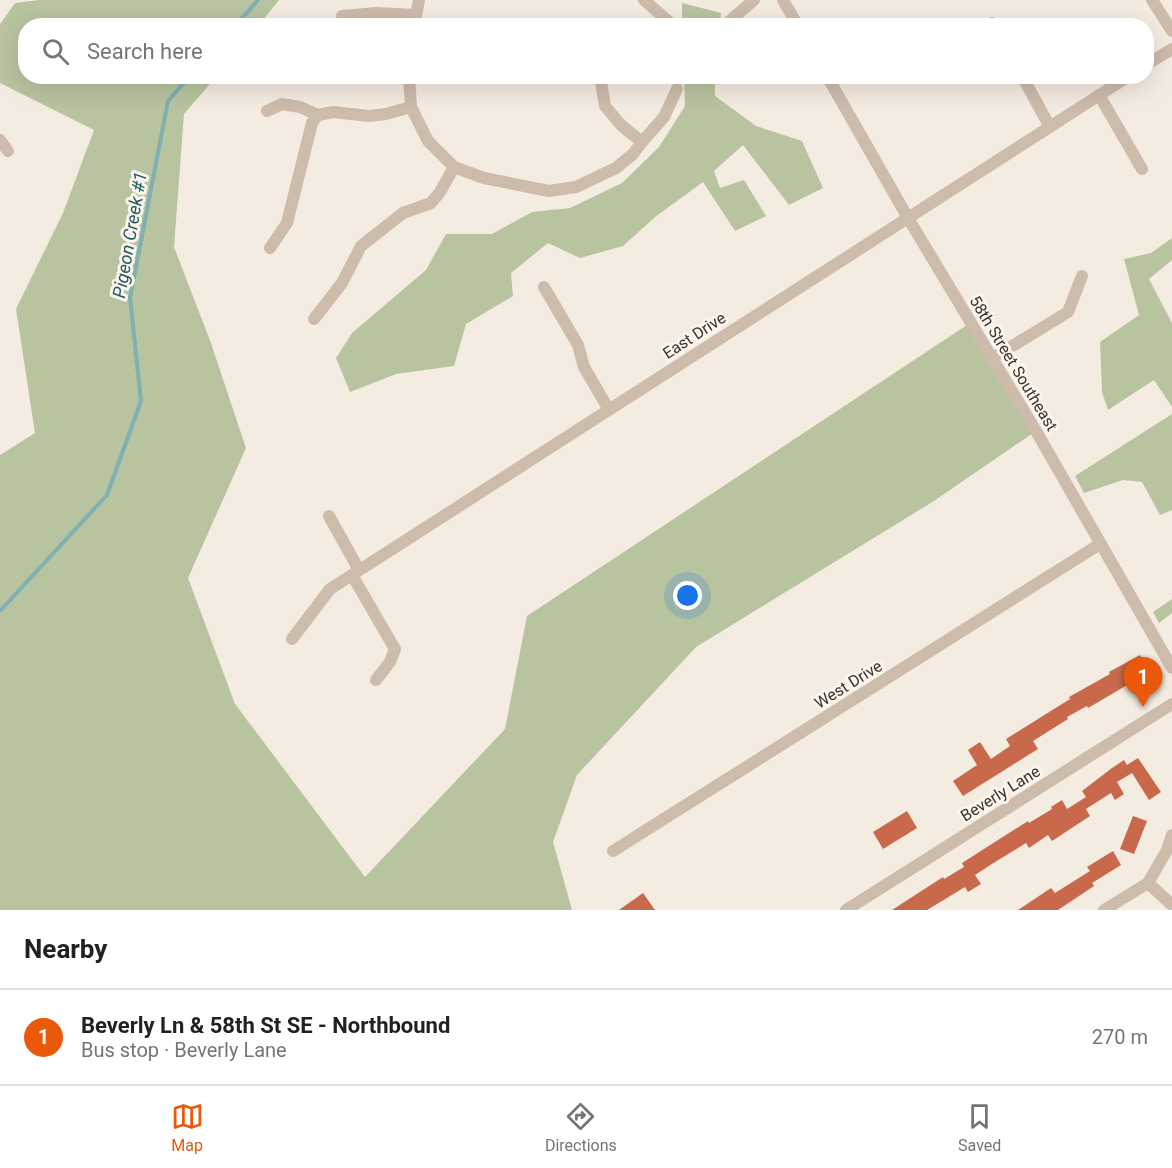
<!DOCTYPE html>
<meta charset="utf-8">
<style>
:root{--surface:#fff;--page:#f6f6f6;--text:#202124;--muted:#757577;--line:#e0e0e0;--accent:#ea580c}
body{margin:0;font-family:Roboto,sans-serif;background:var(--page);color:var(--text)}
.you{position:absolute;left:688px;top:596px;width:21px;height:21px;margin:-15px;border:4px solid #fff;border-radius:50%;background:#1a73e8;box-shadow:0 0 0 9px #1a73e833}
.badge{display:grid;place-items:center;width:39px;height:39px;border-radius:50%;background:var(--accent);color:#fff;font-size:20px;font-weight:700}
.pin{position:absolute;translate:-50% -50px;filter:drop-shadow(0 2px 3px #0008)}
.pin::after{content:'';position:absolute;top:32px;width:21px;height:18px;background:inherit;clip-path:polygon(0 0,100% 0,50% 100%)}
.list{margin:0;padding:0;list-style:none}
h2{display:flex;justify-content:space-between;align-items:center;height:78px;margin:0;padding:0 24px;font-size:26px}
h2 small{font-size:20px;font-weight:400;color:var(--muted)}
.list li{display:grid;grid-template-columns:39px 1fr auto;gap:18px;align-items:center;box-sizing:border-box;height:96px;padding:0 24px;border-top:2px solid var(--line)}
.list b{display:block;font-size:22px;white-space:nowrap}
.list p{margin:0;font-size:20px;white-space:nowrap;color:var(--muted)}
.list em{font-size:20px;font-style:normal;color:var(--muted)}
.icon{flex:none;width:33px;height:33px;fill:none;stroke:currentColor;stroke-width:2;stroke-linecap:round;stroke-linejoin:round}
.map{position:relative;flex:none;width:1172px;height:910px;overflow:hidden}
.search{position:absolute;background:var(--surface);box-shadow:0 6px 24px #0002;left:18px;right:18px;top:18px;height:66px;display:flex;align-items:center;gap:15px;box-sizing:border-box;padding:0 21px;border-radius:24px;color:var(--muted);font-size:22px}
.sheet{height:174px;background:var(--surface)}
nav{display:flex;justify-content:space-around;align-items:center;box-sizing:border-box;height:84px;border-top:2px solid var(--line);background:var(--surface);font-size:16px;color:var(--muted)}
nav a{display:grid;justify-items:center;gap:3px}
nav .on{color:var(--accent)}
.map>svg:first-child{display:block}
</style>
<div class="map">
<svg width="1172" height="910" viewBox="0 0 1172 910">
<rect width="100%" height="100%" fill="#f4ebe1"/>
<!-- green -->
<path fill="#b8c4a0" d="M39,0H279L259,25L26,26V76L216,77L184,114L174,247L211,343L246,448L188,578L235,704L365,877L505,729L527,616L970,323L1036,431L934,501L696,647L577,775L553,842L572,910H0V455L35,433L16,309L63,213L94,130L0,83V24L15,3Z
M682,3L721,13L720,25H682Z
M684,77H715V96L756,126L802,141L823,188L789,205L743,145L714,171L720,188L744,180L766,216L735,231L703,182L655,217L623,246L580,258L548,243L511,273L513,296L466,324L454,366L396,374L350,392L336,358L352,333L426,270L446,234H492L532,212L570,208L622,183L659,147L685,106Z
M1172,238V260L1149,279L1172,323V407L1154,380L1108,410L1102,392L1100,342L1139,315L1124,259L1151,253Z
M1172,414V510L1160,515L1142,482L1123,480L1084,493L1075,476Z
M1172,599V613L1159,623L1153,612Z"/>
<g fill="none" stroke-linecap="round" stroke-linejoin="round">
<!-- stream -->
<path stroke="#7fb0b2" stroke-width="4" d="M235,26L258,0
M0,611L107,495L141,401L130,298L168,101L190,76"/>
</g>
<!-- building -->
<path fill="#c8694b" d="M1140,655L1154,682L1140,690L1134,681L1088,708L1087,706L1067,717L1068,719L1033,741L1038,749L963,796L953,781L977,765L968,750L980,742L991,759L1010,746L1006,739L1070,699L1069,697L1110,674L1109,672Z
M1138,758L1161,792L1149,800L1132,773L1117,782L1124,794L1115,800L1111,793L1086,809L1090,816L1052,841L1048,835L1029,848L1026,843L995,862L975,875L981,884L968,892L965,887L927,910H892L943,877L944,879L964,867L962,863L1028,821L1029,823L1052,809L1051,807L1062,800L1067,809L1086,797L1082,791L1112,768L1124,760L1127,765Z
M907,811L917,828L883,849L873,832Z
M1133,816L1147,821L1134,854L1120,849Z
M1113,851L1121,865L1092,883L1094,886L1058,910H1018L1051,888L1055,893L1090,871L1087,867Z
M643,893L655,910H619Z"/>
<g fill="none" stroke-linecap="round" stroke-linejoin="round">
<!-- minor -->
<path stroke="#cdbbac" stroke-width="12" d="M644,0L674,26
M783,0L798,26
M1152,0L1172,31
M342,16L377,13L416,15
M992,23L994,26
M414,26L419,0
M724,26L754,0
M1146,65L1172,49
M409,76L411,107L428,141L454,167L484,178L549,191L576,187L616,168L633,154L642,142L621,125L605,106L601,82
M827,76L908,218L1036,431L1172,668
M1022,76L1050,127
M1099,95L1142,169
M267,111L282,104L300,107L318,115L333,112L369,116L386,114L411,107
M0,140L8,151
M642,142L664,117L677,89
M270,248L287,223L312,123L318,115
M544,287L578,345L584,367L609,410
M314,319L342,283L361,246L403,213L431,203L440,192L454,167
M991,359L1068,312L1082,276
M329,516L359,570
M352,575L395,649L390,662L376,680
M292,639L330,589L1129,76
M1172,835L1167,850L1148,883L1172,905
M613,851L1100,544
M846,910L1172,704
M1104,910L1148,883"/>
</g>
<g text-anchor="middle" stroke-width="6" stroke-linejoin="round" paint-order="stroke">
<!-- street labels -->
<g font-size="16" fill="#3b302b" stroke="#fbf5ee">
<text transform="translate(694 335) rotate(-33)" y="6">East Drive</text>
<text transform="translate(1014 363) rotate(59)" y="6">58th Street Southeast</text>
<text transform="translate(848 684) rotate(-32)" y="6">West Drive</text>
<text transform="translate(1000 793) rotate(-32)" y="6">Beverly Lane</text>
</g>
<!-- water labels -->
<g font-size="18" font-style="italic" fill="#1f5a5e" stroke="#fbf5ee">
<text transform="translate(130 235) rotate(-80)" y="6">Pigeon Creek #1</text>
</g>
</g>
</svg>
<div class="you"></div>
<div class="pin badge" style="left:1143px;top:707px">1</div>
<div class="search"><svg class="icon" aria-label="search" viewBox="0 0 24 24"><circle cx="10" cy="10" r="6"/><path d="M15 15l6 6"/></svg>Search here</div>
</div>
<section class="sheet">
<h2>Nearby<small></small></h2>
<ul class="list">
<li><span class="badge">1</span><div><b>Beverly Ln &amp; 58th St SE - Northbound</b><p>Bus stop · Beverly Lane</p></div><em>270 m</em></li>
</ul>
</section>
<nav>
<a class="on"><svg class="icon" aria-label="map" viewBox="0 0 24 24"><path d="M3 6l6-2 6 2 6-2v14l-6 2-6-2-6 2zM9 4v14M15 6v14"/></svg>Map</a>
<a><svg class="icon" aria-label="directions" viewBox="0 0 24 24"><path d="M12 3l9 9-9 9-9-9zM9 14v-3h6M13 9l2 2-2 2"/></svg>Directions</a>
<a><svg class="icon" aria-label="saved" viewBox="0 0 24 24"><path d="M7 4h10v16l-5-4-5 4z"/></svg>Saved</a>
</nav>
